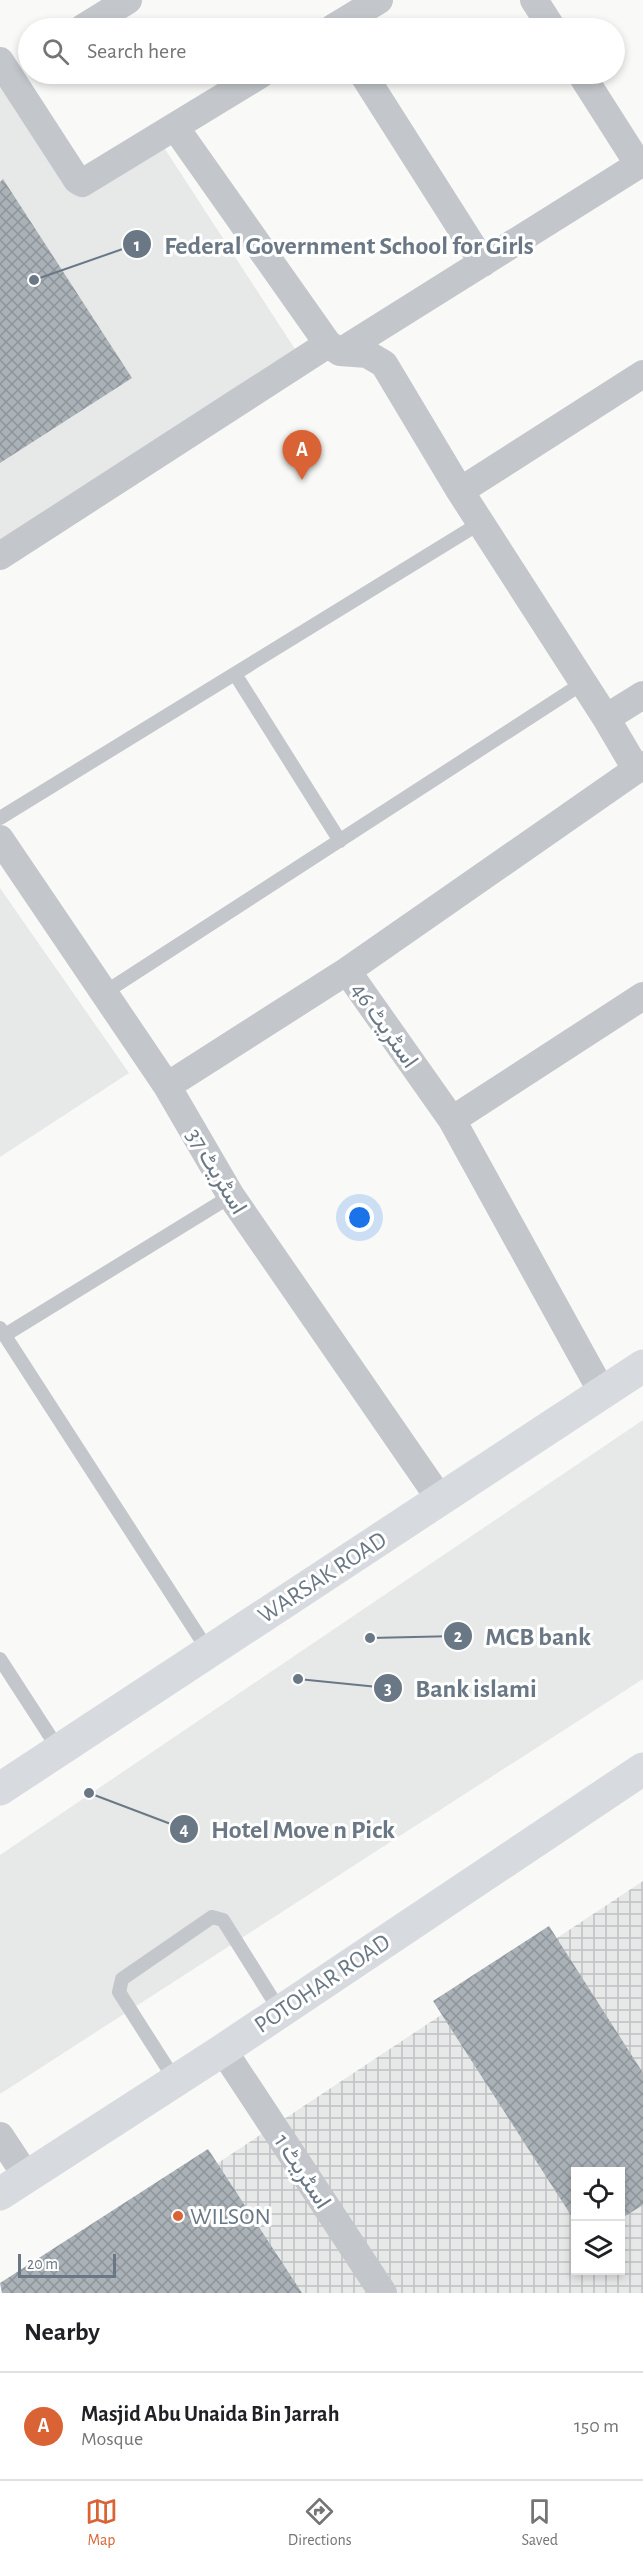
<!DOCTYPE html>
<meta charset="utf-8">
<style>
:root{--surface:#fff;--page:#f6f6f6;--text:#202124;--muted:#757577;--line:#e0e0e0;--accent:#da6335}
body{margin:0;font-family:"Alegreya Sans",Vazirmatn,sans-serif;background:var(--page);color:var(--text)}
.controls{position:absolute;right:18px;bottom:18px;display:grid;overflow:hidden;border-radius:0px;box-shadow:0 3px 9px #0003}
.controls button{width:54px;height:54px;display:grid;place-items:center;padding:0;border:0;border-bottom:2px solid var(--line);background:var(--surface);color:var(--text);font:30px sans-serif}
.scale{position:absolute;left:18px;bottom:15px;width:98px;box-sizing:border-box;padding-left:6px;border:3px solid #6a7886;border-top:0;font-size:16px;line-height:21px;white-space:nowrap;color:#6a7886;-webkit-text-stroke:4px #fff;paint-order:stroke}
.you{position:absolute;left:360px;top:1218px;width:21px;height:21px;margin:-15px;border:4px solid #fff;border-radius:50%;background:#1a73e8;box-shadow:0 0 0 9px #1a73e833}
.badge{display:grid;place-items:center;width:39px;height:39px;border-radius:50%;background:var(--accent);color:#fff;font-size:20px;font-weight:700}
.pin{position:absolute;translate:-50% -50px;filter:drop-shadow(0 2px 3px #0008)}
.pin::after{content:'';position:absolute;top:32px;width:21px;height:18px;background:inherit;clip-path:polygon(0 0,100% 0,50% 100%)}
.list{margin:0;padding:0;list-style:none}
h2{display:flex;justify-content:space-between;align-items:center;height:78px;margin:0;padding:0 24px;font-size:26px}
h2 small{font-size:20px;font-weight:400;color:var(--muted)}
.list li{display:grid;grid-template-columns:39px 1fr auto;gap:18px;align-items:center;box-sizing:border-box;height:108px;padding:0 24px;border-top:2px solid var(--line)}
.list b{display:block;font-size:22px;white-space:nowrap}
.list p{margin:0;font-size:20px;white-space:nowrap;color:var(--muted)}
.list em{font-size:20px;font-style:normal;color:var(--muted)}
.icon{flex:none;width:33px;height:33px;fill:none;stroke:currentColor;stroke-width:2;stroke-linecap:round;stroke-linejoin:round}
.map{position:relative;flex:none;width:643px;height:2293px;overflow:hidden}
.search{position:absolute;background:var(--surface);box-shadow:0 3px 9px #0003;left:18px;right:18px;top:18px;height:66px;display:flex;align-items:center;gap:15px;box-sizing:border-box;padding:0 21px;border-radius:33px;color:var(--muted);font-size:22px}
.sheet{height:186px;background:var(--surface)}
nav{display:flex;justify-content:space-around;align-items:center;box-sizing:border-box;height:84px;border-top:2px solid var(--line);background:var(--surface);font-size:16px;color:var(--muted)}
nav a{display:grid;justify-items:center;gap:3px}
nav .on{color:var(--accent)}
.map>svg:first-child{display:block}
</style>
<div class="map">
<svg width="643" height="2293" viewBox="0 0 643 2293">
<defs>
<pattern id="industrial-grid" width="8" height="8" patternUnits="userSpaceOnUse" patternTransform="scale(1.5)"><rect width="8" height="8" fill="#e7e8e8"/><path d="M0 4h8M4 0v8" fill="none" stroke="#bfc1c2"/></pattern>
<pattern id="building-cross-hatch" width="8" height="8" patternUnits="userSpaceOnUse" patternTransform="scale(1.5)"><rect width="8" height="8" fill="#aab1b7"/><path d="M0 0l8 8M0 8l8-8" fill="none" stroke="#8e959a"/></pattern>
</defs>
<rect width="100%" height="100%" fill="#f9f9f7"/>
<!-- built -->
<path fill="#e7e8e8" d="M0,81L74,193L163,146L304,363L0,557Z
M0,888L129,1073L0,1157Z
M643,1420V1679L0,2094V1855Z"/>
<!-- industrial -->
<path fill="url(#industrial-grid)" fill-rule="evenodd" d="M643,1881V2293H22ZM576,2172H620V2270H576Z"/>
<!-- building -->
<path fill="url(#building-cross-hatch)" d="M3,179L132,378L0,463V182Z
M549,1926L643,2073V2205L620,2219V2172H576V2223L433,2001Z
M208,2149L302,2293H2L0,2283Z"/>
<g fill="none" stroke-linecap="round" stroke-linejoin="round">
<!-- lane -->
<path stroke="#c3c6ca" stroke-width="14" d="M235,674L340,841
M0,818L480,523
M104,993L583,683
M0,1328L209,1652
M5,1335L231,1196
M0,1659L59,1750
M175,2080L119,1992L122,1979L212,1917L223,1920L280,2011"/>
<!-- street -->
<path stroke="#c3c6ca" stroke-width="28" d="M534,0L552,28
M83,28L128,0
M333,28L379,0
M0,61L77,180L82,183L261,74
M363,74L483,263
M581,74L639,165
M175,127L328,344L340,352L367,354L384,364L460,491L606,718L636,769
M340,352L643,162
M460,491L643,374
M0,556L328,344
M606,718L643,695
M0,839L167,1086L231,1196L440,1499
M347,971L452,1120L602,1392
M167,1086L347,971L643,765
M452,1120L643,996
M223,2050L383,2293
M0,2136L27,2177"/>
<!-- secondary -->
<path stroke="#d7dbdf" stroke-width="33" d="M0,1789L643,1366
M0,2194L223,2050L643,1769"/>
</g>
<!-- markers -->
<circle fill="#da6335" stroke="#fff" stroke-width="2" cx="178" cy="2216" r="6"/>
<g text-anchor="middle" stroke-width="6" stroke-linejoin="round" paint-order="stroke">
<!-- street labels -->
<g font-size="24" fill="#6a7886" stroke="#fff">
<text transform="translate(385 1025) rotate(55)" y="8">اسٹریٹ 46</text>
<text transform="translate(217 1171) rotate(59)" y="8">اسٹریٹ 37</text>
<text transform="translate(322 1577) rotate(-33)" y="8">WARSAK ROAD</text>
<text transform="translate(322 1983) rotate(-34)" y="8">POTOHAR ROAD</text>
<text transform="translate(303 2171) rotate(57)" y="8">اسٹریٹ 1</text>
</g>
<!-- poi labels -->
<g font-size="24" fill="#6a7886" stroke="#fff" text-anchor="start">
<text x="190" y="2224">WILSON</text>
</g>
</g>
<!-- callouts -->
<path fill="none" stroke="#6a7886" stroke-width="2" d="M34 280L137 244M370 1638L458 1636M298 1679L388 1688M89 1793L184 1829"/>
<g fill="#6a7886" stroke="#fff" stroke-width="2">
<circle cx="34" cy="280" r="6"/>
<circle cx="370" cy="1638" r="6"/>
<circle cx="298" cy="1679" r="6"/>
<circle cx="89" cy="1793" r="6"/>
<circle cx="137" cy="244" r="15"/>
<circle cx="458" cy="1636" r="15"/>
<circle cx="388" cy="1688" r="15"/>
<circle cx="184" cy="1829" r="15"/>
</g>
<g font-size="18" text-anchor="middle" font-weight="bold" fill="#fff">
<text x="137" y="251">1</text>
<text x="458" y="1642">2</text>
<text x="388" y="1694">3</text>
<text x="184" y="1835">4</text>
</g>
<g font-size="26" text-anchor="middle" font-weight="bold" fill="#6a7886" stroke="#fff" stroke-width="6" stroke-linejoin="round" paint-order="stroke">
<text x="349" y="254">Federal Government School for Girls</text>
<text x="538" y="1645">MCB bank</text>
<text x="476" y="1697">Bank islami</text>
<text x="303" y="1838">Hotel Move n Pick</text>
</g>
</svg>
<div class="controls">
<button><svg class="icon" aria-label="locate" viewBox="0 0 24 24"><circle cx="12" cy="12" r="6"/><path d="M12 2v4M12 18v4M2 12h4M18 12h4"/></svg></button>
<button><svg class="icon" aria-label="layers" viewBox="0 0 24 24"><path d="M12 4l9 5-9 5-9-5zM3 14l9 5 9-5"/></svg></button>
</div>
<div class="scale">20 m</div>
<div class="you"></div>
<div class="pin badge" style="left:302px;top:480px">A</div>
<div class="search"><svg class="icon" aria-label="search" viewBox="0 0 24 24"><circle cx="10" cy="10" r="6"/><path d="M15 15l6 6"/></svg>Search here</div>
</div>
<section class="sheet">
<h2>Nearby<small></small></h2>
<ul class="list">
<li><span class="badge">A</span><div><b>Masjid Abu Unaida Bin Jarrah</b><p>Mosque</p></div><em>150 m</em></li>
</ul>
</section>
<nav>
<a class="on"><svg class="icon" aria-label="map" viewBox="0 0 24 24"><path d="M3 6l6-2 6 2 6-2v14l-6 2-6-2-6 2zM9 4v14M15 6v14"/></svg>Map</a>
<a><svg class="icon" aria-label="directions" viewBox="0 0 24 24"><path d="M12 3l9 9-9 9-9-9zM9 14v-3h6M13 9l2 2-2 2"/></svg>Directions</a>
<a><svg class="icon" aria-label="saved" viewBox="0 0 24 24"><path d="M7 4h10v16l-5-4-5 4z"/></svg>Saved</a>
</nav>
